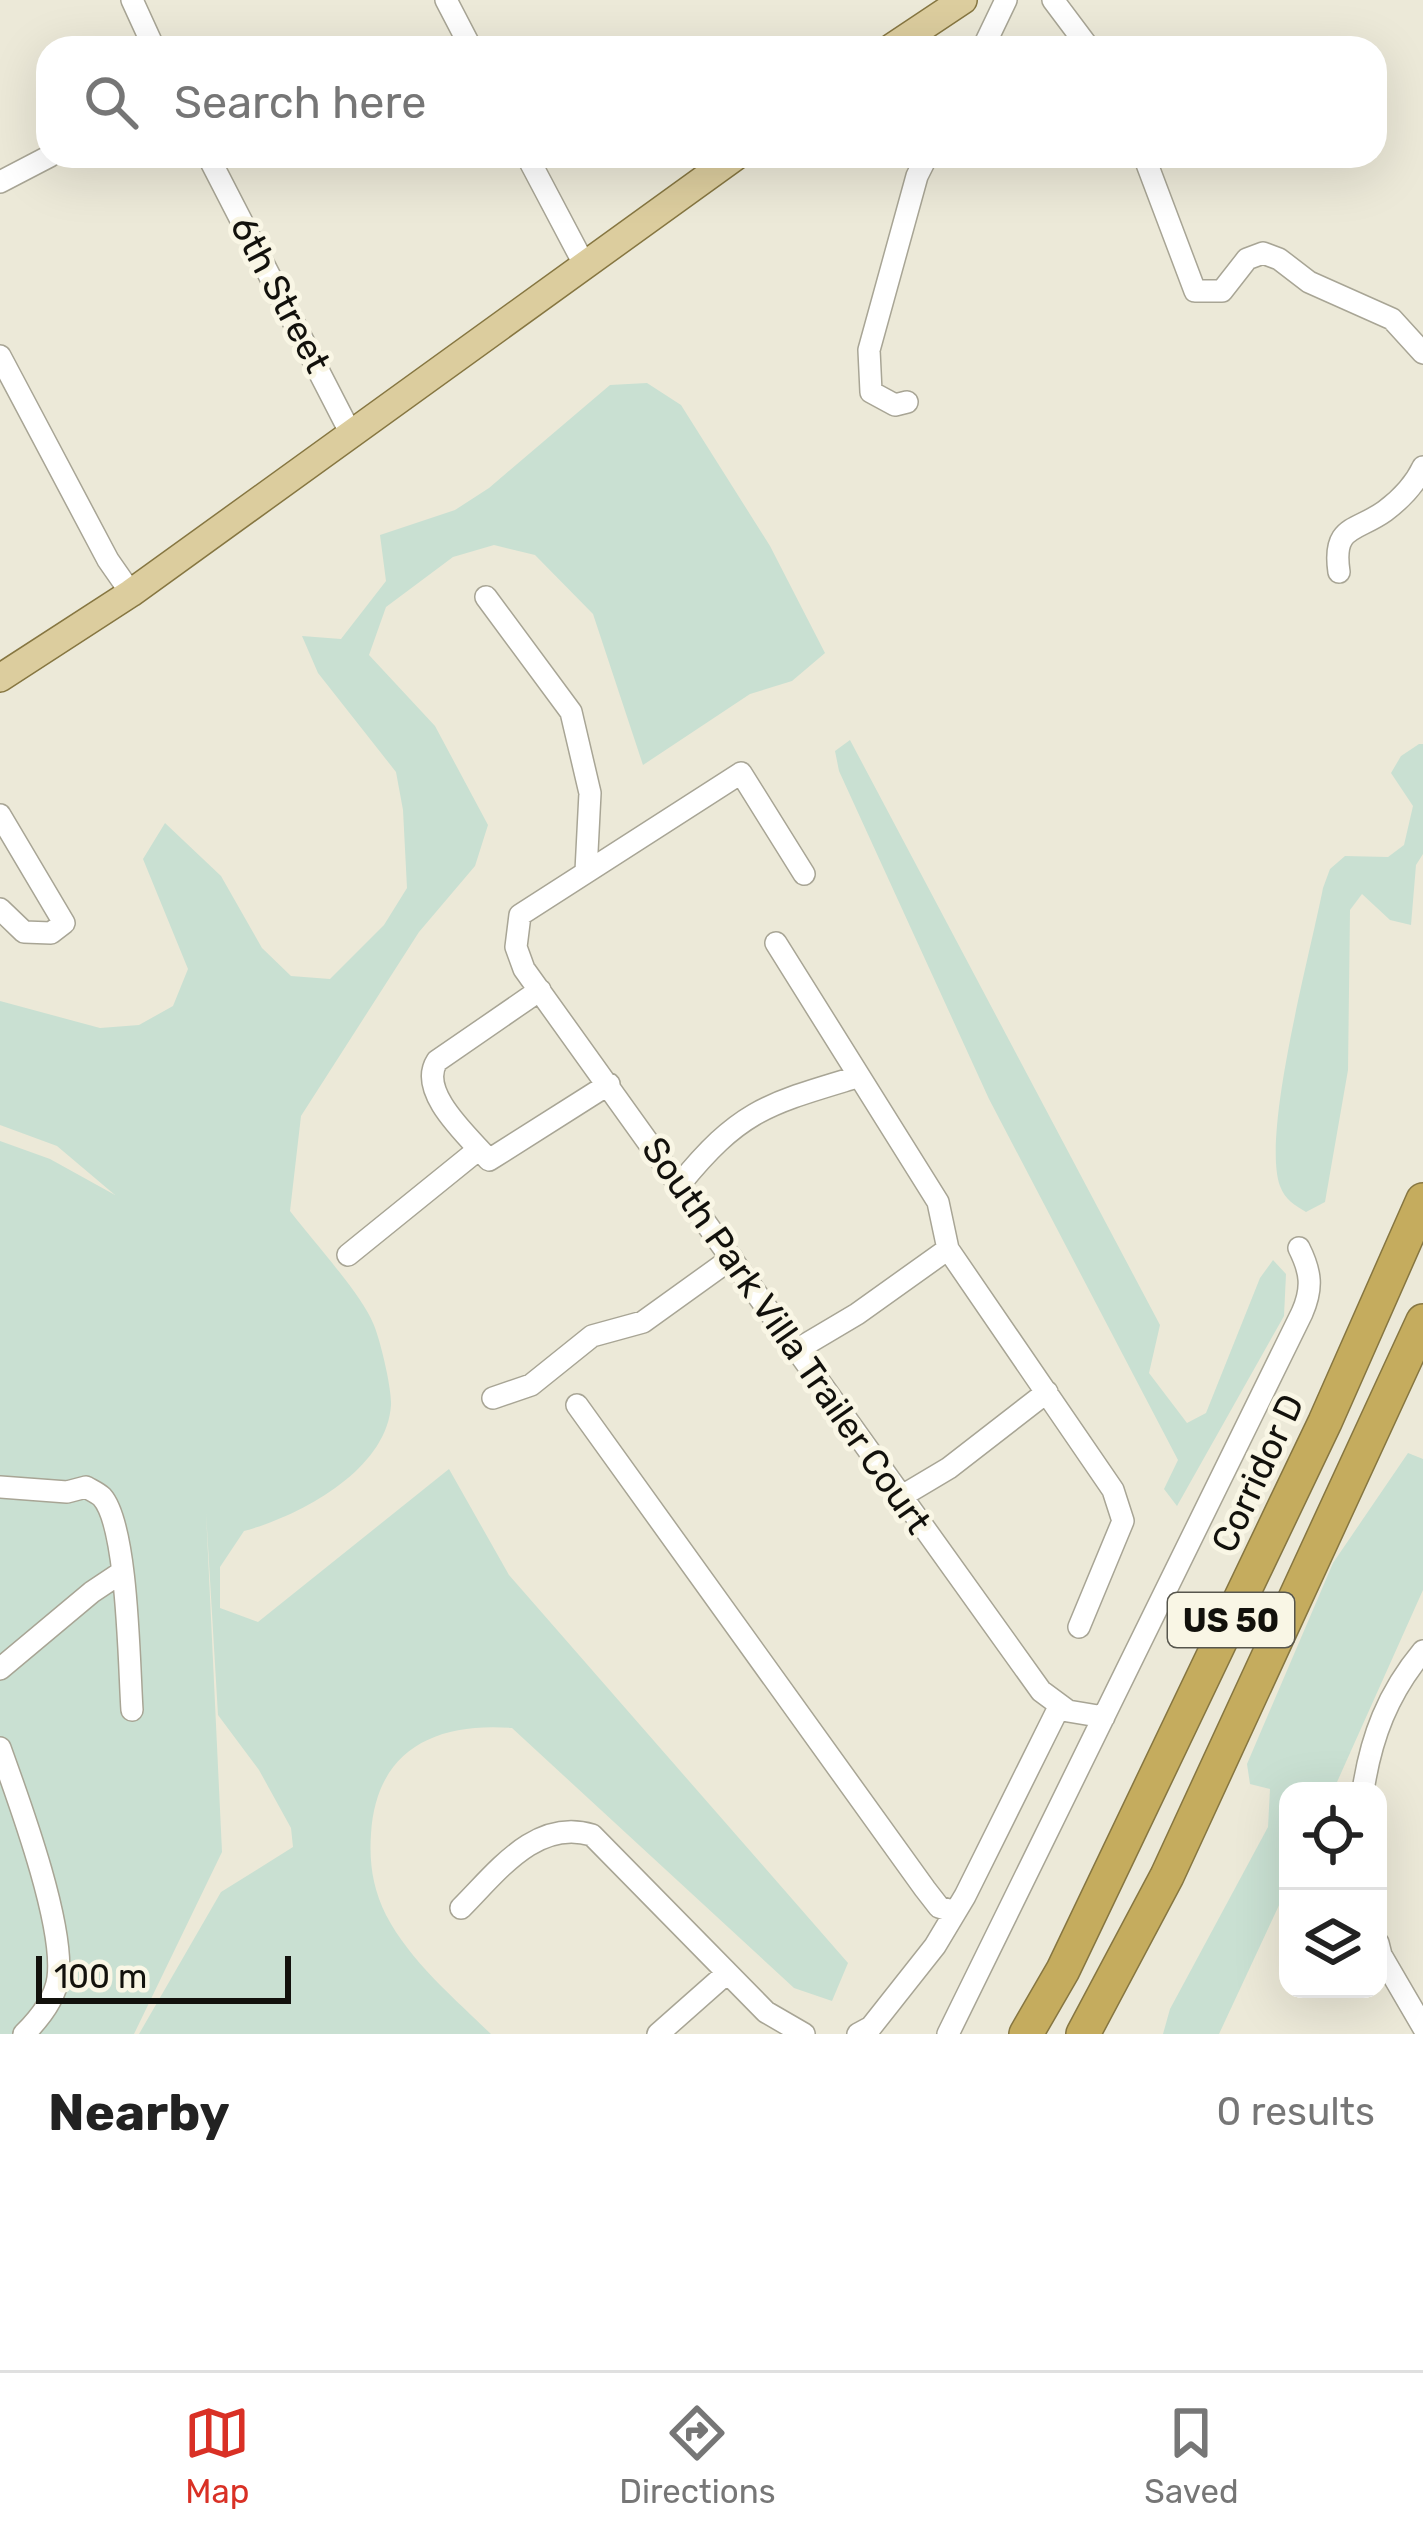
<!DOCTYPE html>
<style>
:root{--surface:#fff;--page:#f2f2f2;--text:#222;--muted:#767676;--line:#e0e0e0;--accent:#d93025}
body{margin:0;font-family:Rubik,sans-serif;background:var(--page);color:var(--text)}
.controls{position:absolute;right:36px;bottom:36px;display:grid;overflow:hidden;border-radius:24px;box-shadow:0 12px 48px #0002}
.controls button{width:108px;height:108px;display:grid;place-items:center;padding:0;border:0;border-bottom:3px solid var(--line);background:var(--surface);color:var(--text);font:60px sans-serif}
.scale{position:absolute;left:36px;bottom:30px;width:255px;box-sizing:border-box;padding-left:12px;border:6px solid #12110c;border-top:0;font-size:33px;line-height:42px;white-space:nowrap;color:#12110c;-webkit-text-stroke:9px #f9f6e5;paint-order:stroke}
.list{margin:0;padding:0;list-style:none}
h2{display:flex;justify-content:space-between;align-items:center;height:156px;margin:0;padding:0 48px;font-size:51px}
h2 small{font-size:39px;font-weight:400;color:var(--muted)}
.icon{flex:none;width:66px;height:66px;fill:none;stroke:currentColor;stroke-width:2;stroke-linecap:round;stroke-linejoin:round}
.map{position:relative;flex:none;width:1423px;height:2034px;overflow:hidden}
.search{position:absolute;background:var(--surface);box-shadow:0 12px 48px #0002;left:36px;right:36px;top:36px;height:132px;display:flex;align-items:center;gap:30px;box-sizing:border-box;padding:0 42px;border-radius:36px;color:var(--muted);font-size:45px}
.sheet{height:336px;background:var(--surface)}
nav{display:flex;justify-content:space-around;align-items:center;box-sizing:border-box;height:168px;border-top:3px solid var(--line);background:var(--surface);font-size:33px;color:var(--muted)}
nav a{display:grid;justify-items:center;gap:6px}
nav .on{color:var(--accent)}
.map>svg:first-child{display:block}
</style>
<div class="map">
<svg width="1423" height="2034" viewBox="0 0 1423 2034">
<rect width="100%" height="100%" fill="#ece9d8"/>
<!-- green -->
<path fill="#c9e0d2" d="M647,383L681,405L770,546L825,653L792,681L750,694L643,765L593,614L535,555L494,545L453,557L386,607L369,655L435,726L488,825L475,866L419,932L301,1116L290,1211C310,1237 362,1295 373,1323C380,1338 392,1389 391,1405C387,1470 300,1516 244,1531L220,1567V1608L258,1622L449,1469L509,1575L848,1963L832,2001L794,1988L512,1728C435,1722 376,1750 371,1834C369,1863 373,1889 386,1915C410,1961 455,1999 491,2034H139L221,1892L293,1847L291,1828L259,1770L218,1715L206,1512L222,1852L134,2034H0V1141L50,1159L115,1195L57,1146L0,1125V1001L100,1028L139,1025L173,1006L188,969L143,859L165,823L221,876L262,948L291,976L330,979L384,925L407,888L403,810L396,772L318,673L302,636L341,639L386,581L380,535L455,510L489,488L610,385Z
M850,740L1160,1325L1149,1373L1187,1423L1206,1413L1260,1278L1273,1260L1286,1274L1284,1316L1177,1506L1164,1489L1178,1460L989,1099L839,771L835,751Z
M1419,744H1423V854L1416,865L1411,925L1390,920L1362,894L1350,910L1348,1070L1325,1202L1306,1212C1295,1205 1285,1200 1280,1186C1261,1134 1311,951 1323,888L1330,869L1345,856L1388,857L1404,845L1413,806L1391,773L1401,756Z
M1408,1453L1423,1459V1590L1333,1791H1288V1886L1219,2034H1163L1170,2009L1268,1827L1270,1789L1250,1784L1247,1764L1333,1563Z"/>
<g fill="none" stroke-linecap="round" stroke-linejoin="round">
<defs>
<path id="minor" d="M132,0L154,48
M446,0L471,48
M1053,0L1089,48
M983,48L1006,0
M208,156L351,434
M527,156L584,264
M1144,156L1195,291H1222L1247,259L1263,253L1279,259L1309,282L1392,319L1423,353
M0,182L50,156
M0,356L108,560L131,593
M907,402L895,405L871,392L869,350L917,176L927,156
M1339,572C1332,525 1356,532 1385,511C1401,499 1415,484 1423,467
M486,597L571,712L590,793L586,871
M0,815L64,923L51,933L24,932L0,909
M804,874L741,773L520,915L516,947L524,969L1041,1691L1068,1711L1104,1717
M776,943L938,1202L948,1249L1113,1490L1123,1521L1079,1627
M540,990L437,1061C417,1092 469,1137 489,1160L609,1084
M680,1184C741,1109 768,1104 857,1077
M348,1255L479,1149
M798,1349L857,1314L948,1249
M493,1398L531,1385L592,1336L643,1322L732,1258
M577,1405L925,1889L939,1907L955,1912
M0,1487L67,1492L86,1487C91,1490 98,1493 102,1497C128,1526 129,1667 132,1710
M902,1496L949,1468L1047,1392
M0,1669L92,1592L122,1572
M0,1748C19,1801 65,1925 58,1978C55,2000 39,2019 24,2034
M1363,1791C1371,1737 1388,1693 1423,1651
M461,1908C497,1872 536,1818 592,1835L766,2012L804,2034
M1378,1943L1381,1955L1423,2027
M658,2034L727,1973
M858,2034L871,2027L935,1946L965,1896L1060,1705
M948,2034L1302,1313C1313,1288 1311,1272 1299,1248"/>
<path id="major" d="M891,48L963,0
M0,678L131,593L736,156"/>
<path id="highway" d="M1026,2034L1063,1970L1325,1422L1423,1200
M1083,2034L1167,1876L1423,1321"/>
</defs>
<!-- minor casing -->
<use href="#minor" stroke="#a8a595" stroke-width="24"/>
<!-- major casing -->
<use href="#major" stroke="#867641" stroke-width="30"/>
<!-- highway casing -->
<use href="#highway" stroke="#867641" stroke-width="36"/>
<!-- minor -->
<use href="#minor" stroke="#fff" stroke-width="21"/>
<!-- major -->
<use href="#major" stroke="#dccd9e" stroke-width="27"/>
<!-- highway -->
<use href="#highway" stroke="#c5ac5e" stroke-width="33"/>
</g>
<g text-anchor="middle" stroke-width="10" stroke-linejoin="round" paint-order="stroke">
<!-- shield labels -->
<rect fill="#f9f6e5" stroke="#57564d" stroke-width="3" x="1168" y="1593" width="126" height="54" rx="9"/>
<g font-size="33" font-weight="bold" fill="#12110c">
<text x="1231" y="1632">US 50</text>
</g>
<!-- street labels -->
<g font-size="36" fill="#12110c" stroke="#f9f6e5">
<text transform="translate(281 294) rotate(62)" y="13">6th Street</text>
<text transform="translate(787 1335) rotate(55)" y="13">South Park Villa Trailer Court</text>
<text transform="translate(1257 1473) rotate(-65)" y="13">Corridor D</text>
</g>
</g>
</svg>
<div class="controls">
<button><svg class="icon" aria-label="locate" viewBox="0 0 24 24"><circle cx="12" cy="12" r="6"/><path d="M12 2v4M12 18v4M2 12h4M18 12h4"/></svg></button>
<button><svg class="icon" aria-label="layers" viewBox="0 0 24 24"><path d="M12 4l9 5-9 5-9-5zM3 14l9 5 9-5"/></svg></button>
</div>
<div class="scale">100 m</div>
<div class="search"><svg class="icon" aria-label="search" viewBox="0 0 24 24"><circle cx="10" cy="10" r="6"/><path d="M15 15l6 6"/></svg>Search here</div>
</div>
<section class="sheet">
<h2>Nearby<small>0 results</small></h2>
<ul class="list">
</ul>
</section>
<nav>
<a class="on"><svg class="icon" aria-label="map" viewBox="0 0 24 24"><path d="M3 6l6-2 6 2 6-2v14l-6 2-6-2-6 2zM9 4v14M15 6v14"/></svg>Map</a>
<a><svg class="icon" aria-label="directions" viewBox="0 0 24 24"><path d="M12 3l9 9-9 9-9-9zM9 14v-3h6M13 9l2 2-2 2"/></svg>Directions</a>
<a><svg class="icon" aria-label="saved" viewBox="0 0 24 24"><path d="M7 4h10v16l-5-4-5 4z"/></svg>Saved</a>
</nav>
